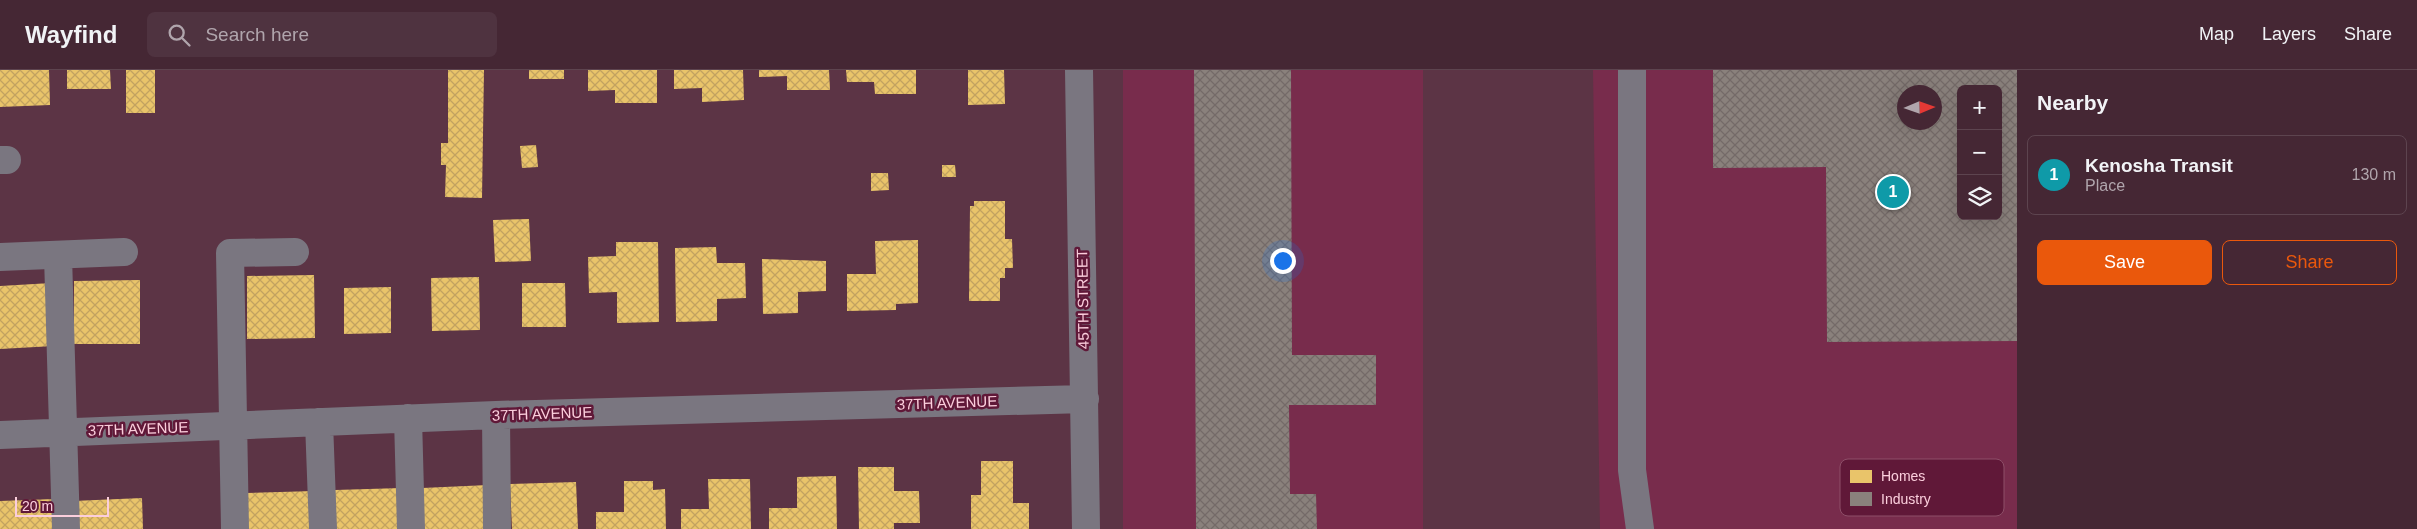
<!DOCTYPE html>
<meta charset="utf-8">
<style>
:root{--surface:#452734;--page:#4f3340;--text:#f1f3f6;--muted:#b0a5ac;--line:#5d444f;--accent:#ea580c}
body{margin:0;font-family:Helvetica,sans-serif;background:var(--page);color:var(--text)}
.controls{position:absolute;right:15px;top:15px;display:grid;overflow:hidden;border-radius:8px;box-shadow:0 5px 20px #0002}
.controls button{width:45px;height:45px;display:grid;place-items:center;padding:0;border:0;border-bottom:1px solid var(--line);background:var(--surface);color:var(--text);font:25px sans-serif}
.compass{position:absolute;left:1897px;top:15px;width:45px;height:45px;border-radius:50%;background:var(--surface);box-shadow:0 5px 20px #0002;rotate:88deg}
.scale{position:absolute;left:15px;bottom:12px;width:94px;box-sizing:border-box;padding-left:5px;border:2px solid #fbcedc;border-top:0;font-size:14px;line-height:18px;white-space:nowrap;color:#fbcedc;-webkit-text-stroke:4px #601838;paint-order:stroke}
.you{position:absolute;left:1282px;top:190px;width:18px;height:18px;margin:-12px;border:4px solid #fff;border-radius:50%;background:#1a73e8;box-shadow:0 0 0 8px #1a73e833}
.badge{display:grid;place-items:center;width:32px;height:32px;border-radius:50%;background:var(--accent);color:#fff;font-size:16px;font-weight:700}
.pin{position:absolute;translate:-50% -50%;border:2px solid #fff;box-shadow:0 1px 5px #0006}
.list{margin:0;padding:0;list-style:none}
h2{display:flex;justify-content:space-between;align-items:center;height:65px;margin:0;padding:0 20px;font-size:21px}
h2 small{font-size:16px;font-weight:400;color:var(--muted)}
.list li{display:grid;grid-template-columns:32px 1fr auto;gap:15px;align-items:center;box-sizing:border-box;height:80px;margin:0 10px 10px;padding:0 10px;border:1px solid var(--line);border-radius:8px}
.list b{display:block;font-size:19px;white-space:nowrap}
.list p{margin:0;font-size:16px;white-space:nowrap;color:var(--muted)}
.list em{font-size:16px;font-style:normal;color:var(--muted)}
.actions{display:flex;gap:10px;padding:15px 20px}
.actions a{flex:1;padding:11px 0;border:1px solid var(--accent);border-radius:8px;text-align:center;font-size:18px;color:var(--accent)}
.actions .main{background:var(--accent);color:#fff}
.icon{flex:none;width:28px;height:28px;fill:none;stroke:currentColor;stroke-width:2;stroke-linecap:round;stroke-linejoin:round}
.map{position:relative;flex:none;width:2017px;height:459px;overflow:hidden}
header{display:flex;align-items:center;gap:30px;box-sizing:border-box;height:70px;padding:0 25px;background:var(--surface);border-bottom:1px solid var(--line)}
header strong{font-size:24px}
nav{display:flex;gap:28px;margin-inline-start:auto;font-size:18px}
.search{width:350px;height:45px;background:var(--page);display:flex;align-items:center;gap:12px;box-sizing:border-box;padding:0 18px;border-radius:8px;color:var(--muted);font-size:19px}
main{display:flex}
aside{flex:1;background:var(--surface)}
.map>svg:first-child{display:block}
</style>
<header>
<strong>Wayfind</strong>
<div class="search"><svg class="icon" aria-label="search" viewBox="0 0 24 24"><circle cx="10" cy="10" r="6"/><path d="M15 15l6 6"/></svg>Search here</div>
<nav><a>Map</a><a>Layers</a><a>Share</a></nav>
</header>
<main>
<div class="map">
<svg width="2017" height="459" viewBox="0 0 2017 459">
<defs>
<pattern id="homes-cross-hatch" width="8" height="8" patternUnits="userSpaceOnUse" patternTransform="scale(1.25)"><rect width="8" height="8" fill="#e9c46a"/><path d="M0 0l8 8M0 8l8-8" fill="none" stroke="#c2a260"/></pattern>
<pattern id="industry-cross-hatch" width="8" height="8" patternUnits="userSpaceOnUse" patternTransform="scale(1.25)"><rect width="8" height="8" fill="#8a817c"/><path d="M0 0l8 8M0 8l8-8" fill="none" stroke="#746a68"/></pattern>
</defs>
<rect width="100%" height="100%" fill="#5c3445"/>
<!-- built -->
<path fill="#782c4c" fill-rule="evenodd" d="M1123,0H1423V459H1123Z
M1593,0H2017V459H1600ZM1961,19H1998V146H1961ZM1904,22H1934V52H1904Z"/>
<!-- homes -->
<path fill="url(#homes-cross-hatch)" d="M0,0H49L50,35L0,37Z
M67,0H110L111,19H67Z
M126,0H155V43H126Z
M448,0H484L482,128L445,127L446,95H441V73H448Z
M529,0H564V9H529Z
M588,0H657V33H615V20L588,21Z
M674,0H743L744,30L702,32V18L674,19Z
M759,0H829L830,20H787V6L759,7Z
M846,0H916V24H875L874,12H847Z
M968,0H1004L1005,34L968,35Z
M536,75L538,97L522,98L520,76Z
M942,95H955L956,107H942Z
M871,103H888L889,120L871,121Z
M974,131H1005V169H1012L1013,198H1005V208H1000V231H969L970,136H974Z
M529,149L531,191L495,192L493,150Z
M918,170V233L896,234V240L847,241V204H876L875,171Z
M616,172H658L659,252L617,253V222L589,223L588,187L616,186Z
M716,177L717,193H745L746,228L717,229V251L676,252L675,178Z
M762,189L826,191V221L798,222V243L763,244Z
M314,205L315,268L247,269V206Z
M479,207L480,260L432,261L431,208Z
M140,210V274H74V211Z
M51,213L54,276L0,279V216Z
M522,213H565L566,257H522Z
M391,217V263L344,264V218Z
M981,391H1013V433H1029V459H971V425H981Z
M858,397H894V421H919L920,453H894V459H859Z
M836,406L837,459H769V438H797V407Z
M708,409H750L751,459H681V439H709Z
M624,411H653V420L665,419L666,459H596V442H624Z
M576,412L578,459H512L510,414Z
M488,415L489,459H423L422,418Z
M401,418L402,459H336L335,420Z
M314,421L316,459H248L246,423Z
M142,428L143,459H74L73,431Z
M54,429L55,459H0V431Z"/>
<!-- industry -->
<path fill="url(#industry-cross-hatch)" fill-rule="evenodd" d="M1194,0H1291L1292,285H1376V335H1289L1290,424H1316L1317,459H1196Z
M1713,0H2017V271L1827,272L1826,97L1713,98ZM1961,19H1998V146H1961ZM1904,22H1934V52H1904Z"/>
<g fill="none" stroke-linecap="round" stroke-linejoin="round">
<!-- minor -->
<path stroke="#7a7680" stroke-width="28" d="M1079,0L1086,459
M1632,0V400L1640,459
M0,90H7
M58,186L66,459
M0,187L124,182
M496,345L497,459
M408,348L411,459
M319,352L323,459
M0,365L496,345L1085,329
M235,459L230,183L295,182"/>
</g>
<g text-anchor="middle" stroke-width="5" stroke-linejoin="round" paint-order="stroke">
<!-- street labels -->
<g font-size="15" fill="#fbcedc" stroke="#601838">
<text transform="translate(1083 229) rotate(-91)" y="5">45TH STREET</text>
<text transform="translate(947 333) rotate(-2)" y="5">37TH AVENUE</text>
<text transform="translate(542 344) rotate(-2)" y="5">37TH AVENUE</text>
<text transform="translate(138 359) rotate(-2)" y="5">37TH AVENUE</text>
</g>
</g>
<!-- legend -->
<rect x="1840" y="389" width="164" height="57" rx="8" fill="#601838" stroke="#8e4f69" stroke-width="1"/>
<rect x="1850" y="400" width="22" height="13" fill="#e9c46a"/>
<rect x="1850" y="422" width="22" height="14" fill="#8a817c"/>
<g font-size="14" fill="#fbcedc">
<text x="1881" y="411">Homes</text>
<text x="1881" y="434">Industry</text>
</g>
</svg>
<div class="controls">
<button>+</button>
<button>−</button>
<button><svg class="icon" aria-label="layers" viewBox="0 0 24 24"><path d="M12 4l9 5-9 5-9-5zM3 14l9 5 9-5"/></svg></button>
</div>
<svg class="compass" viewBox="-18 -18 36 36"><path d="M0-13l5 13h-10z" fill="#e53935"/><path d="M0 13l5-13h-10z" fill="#b0a5ac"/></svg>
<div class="scale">20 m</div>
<div class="you"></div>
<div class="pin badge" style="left:1893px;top:122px;background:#0f9aa8">1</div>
</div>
<aside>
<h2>Nearby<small></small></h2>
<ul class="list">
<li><span class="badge" style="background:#0f9aa8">1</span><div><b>Kenosha Transit</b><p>Place</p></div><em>130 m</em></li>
</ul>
<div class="actions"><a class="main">Save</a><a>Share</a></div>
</aside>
</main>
